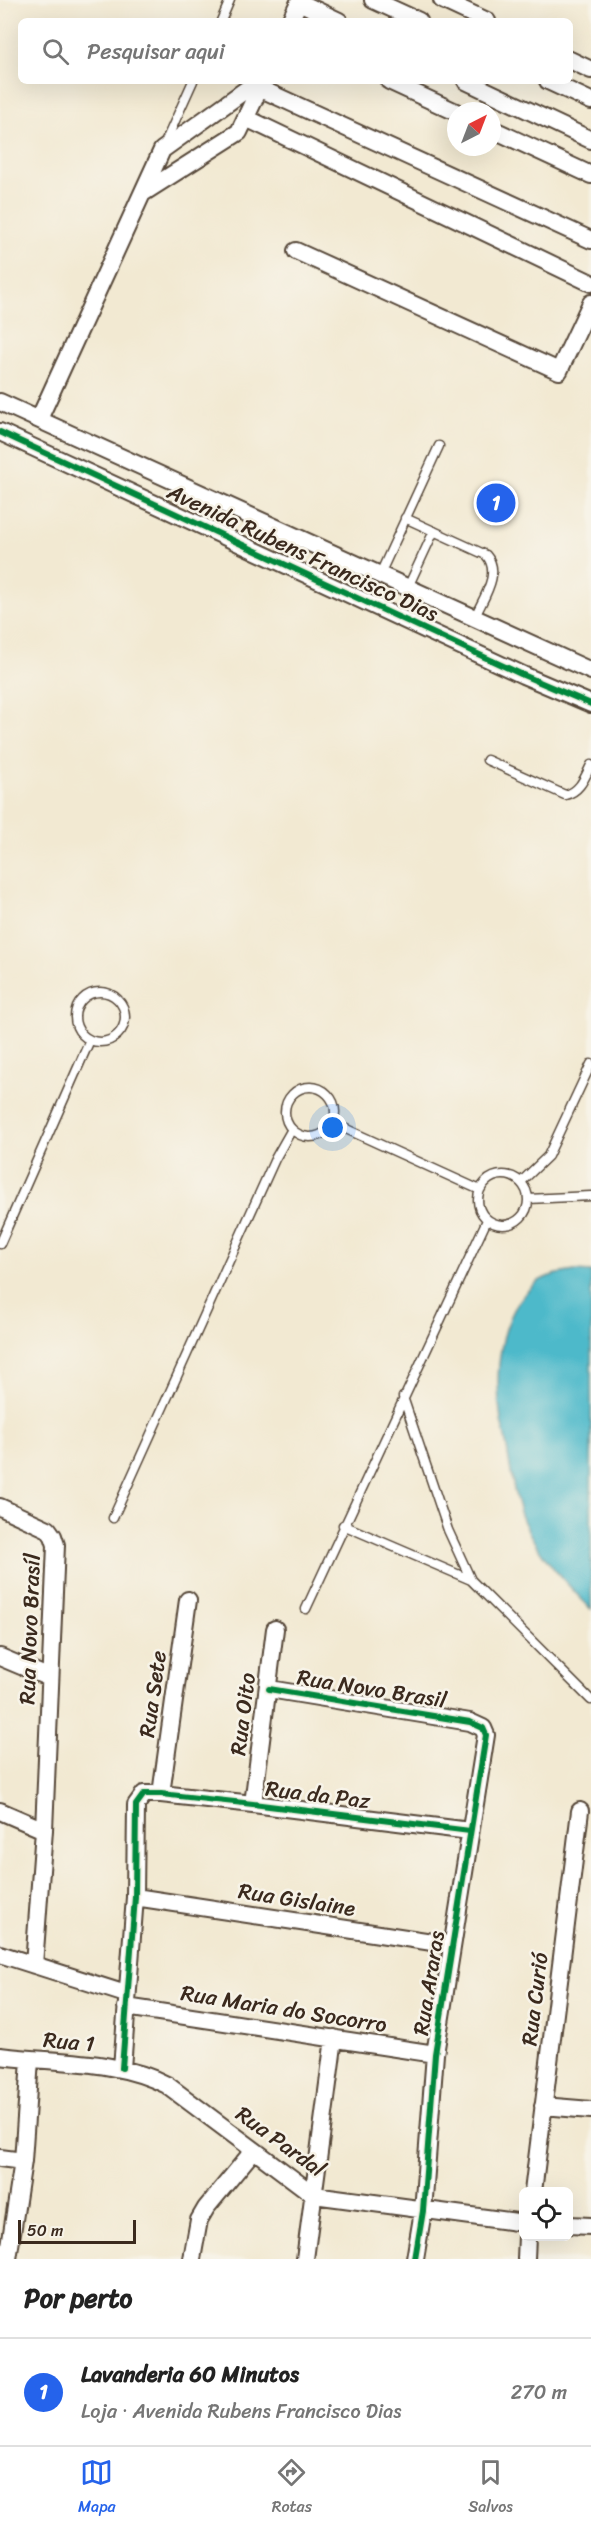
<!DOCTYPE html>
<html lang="pt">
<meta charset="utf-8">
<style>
:root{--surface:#fff;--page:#f6f6f6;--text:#222;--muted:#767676;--line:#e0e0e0;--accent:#2563eb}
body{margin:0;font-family:Sriracha,sans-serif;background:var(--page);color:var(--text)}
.controls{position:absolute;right:18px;bottom:18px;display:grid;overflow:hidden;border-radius:9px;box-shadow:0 6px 24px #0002}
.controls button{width:54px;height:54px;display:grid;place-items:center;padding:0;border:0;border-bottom:2px solid var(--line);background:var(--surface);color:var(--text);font:30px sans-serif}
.compass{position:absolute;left:447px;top:102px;width:54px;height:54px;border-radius:50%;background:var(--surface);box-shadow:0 6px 24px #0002;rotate:42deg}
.scale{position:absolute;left:18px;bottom:15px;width:118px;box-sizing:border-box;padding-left:6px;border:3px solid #3b2a1e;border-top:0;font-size:16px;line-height:21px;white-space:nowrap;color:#3b2a1e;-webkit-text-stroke:4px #f7f3e8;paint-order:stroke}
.you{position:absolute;left:333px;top:1128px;width:21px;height:21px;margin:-15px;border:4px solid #fff;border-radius:50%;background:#1a73e8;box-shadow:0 0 0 9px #1a73e833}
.badge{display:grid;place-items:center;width:39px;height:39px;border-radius:50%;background:var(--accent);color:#fff;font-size:20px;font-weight:700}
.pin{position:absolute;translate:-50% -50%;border:3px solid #fff;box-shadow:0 2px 6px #0006}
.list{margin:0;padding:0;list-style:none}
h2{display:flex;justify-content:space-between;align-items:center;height:78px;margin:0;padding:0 24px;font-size:26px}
h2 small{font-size:20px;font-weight:400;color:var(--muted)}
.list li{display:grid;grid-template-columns:39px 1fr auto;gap:18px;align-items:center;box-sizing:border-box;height:108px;padding:0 24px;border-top:2px solid var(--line)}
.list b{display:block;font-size:22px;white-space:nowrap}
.list p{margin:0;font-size:20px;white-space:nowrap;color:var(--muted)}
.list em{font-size:20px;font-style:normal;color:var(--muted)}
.icon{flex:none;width:33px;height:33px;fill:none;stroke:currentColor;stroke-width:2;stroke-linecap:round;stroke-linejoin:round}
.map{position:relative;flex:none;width:591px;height:2259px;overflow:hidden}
.search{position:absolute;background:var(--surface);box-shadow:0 6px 24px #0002;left:18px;right:18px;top:18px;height:66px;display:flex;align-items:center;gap:15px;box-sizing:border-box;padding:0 21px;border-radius:9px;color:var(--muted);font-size:22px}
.sheet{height:186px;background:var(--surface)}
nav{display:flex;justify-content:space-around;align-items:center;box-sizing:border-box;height:84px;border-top:2px solid var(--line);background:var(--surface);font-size:16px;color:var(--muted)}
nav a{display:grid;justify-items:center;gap:3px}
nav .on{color:var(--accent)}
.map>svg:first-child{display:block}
</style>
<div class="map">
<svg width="591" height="2259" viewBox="0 0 591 2259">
<rect width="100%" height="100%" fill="#f7f3e8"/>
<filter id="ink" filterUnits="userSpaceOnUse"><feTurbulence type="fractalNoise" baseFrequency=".0167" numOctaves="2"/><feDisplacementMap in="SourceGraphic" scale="12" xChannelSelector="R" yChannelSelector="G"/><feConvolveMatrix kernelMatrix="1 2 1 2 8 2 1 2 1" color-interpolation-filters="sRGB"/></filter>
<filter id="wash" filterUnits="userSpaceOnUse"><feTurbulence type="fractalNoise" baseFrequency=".008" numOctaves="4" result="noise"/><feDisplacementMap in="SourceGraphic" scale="24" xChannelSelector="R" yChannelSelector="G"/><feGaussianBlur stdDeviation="1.35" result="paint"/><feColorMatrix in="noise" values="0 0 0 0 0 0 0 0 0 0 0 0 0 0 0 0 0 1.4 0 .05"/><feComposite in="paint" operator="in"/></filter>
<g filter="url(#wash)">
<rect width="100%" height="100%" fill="#f2e9d2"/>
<!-- water -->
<path fill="#4db9ca" stroke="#447274" stroke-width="1.5" d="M575,1271L591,1272V1609C567,1584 538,1555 524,1522C513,1497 511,1469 506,1442C505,1435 502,1428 501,1420C494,1376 498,1313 536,1283C547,1275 562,1273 575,1271Z"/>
</g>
<g filter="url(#ink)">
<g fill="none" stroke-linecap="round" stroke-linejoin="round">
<defs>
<path id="lane" d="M221,21L230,0
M165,143L193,81
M405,518L486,555C502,573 483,598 475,617
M380,574L439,446
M408,587L434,531
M487,760L565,795C580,792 585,777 591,765
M75 1017a25 25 0 1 1 50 0a25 25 0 1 1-50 0Z
M285 1112a25 25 0 1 1 50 0a25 25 0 1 1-50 0Z
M333,1123L480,1190
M478 1200a25 25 0 1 1 50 0a25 25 0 1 1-50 0Z
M521,1182L548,1156L591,1064
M528,1199L591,1196
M0,1244L90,1040
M403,1397L448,1530L471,1580L591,1700
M113,1518L275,1159L292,1129
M343,1525L471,1580
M306,1609L487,1220"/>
<path id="street" d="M373,0L419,21
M442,0L487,21
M299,2L339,21
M290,21L300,0
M570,60L591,70
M389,81L456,112
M466,81L591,140
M548,81L591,101
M259,88L591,240
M246,118L591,283
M492,129L591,175
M143,193L239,132L263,81
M296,251L559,371L591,303
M0,402L591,671
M39,419L162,150L258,81
M0,432L523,675L591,704
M0,1507L48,1529L53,1536L56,1545L44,1830L34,1965
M0,1657L50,1678
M269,1689L470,1722L483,1728L486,1735L435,2054L423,2211L415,2259
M161,1794L188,1600
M253,1804L275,1629
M0,1811L44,1830
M135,1897L452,1945
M0,1954L126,1994
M126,2007L435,2054
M0,2056C56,2063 117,2059 167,2085L314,2195L524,2223
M122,2068L135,1897L136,1805L144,1794H161L253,1804L470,1831
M543,2106L591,2110
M0,2158L23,2161
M533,2192L580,1811
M568,2225L591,2226
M8,2259L23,2161L30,2060
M192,2259L199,2220L206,2208L253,2151
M305,2259L334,2038
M526,2259L527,2236"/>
</defs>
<!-- lane casing -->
<use href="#lane" stroke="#564739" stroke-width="11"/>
<!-- street casing -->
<use href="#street" stroke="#564739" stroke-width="20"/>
<!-- lane -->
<use href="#lane" stroke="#fff" stroke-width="8"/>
<!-- street -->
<use href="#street" stroke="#fff" stroke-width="16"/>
<defs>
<path id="cycleway" d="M0,432L523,675L591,704
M269,1689L470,1722L483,1728L486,1735L435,2054L423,2211L415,2259
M122,2068L135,1897L136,1805L144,1794H161L253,1804L470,1831"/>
</defs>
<!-- cycleway casing -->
<use href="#cycleway" stroke="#f7f3e8" stroke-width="10"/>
<!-- cycleway -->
<use href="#cycleway" stroke="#00873e" stroke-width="6"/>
</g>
</g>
<g text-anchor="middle" stroke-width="5" stroke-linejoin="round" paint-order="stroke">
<!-- street labels -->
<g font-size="22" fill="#3b2a1e" stroke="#f7f3e8">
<text transform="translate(303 552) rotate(25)" y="8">Avenida Rubens Francisco Dias</text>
<text transform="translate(29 1629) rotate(-88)" y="8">Rua Novo Brasíl</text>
<text transform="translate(372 1688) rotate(9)" y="8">Rua Novo Brasil</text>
<text transform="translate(152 1694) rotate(-82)" y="8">Rua Sete</text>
<text transform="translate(242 1714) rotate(-83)" y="8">Rua Oito</text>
<text transform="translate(318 1794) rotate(7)" y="8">Rua da Paz</text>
<text transform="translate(297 1899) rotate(9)" y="8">Rua Gislaine</text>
<text transform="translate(428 1983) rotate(-81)" y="8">Rua Araras</text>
<text transform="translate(534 1999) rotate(-83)" y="8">Rua Curió</text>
<text transform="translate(284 2008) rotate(9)" y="8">Rua Maria do Socorro</text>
<text transform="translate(69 2041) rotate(5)" y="8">Rua 1</text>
<text transform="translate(281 2141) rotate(36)" y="8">Rua Pardal</text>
</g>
</g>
</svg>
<div class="controls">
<button><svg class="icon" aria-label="locate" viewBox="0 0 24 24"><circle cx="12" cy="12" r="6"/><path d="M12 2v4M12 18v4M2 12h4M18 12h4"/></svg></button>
</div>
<svg class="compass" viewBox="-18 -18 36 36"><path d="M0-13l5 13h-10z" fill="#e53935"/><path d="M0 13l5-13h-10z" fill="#767676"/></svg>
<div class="scale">50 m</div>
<div class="you"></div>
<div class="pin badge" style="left:496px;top:503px">1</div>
<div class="search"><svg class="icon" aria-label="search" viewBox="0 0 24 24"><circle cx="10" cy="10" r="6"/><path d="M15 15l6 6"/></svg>Pesquisar aqui</div>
</div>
<section class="sheet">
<h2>Por perto<small></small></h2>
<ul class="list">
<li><span class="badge">1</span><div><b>Lavanderia 60 Minutos</b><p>Loja · Avenida Rubens Francisco Dias</p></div><em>270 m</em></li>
</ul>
</section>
<nav>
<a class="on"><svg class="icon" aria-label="map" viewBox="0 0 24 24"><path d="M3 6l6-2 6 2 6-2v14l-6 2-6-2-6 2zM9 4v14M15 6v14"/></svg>Mapa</a>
<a><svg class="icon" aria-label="directions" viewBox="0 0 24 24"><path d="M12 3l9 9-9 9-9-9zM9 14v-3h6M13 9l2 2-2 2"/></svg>Rotas</a>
<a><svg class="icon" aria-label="saved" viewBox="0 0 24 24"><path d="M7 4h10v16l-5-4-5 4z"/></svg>Salvos</a>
</nav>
